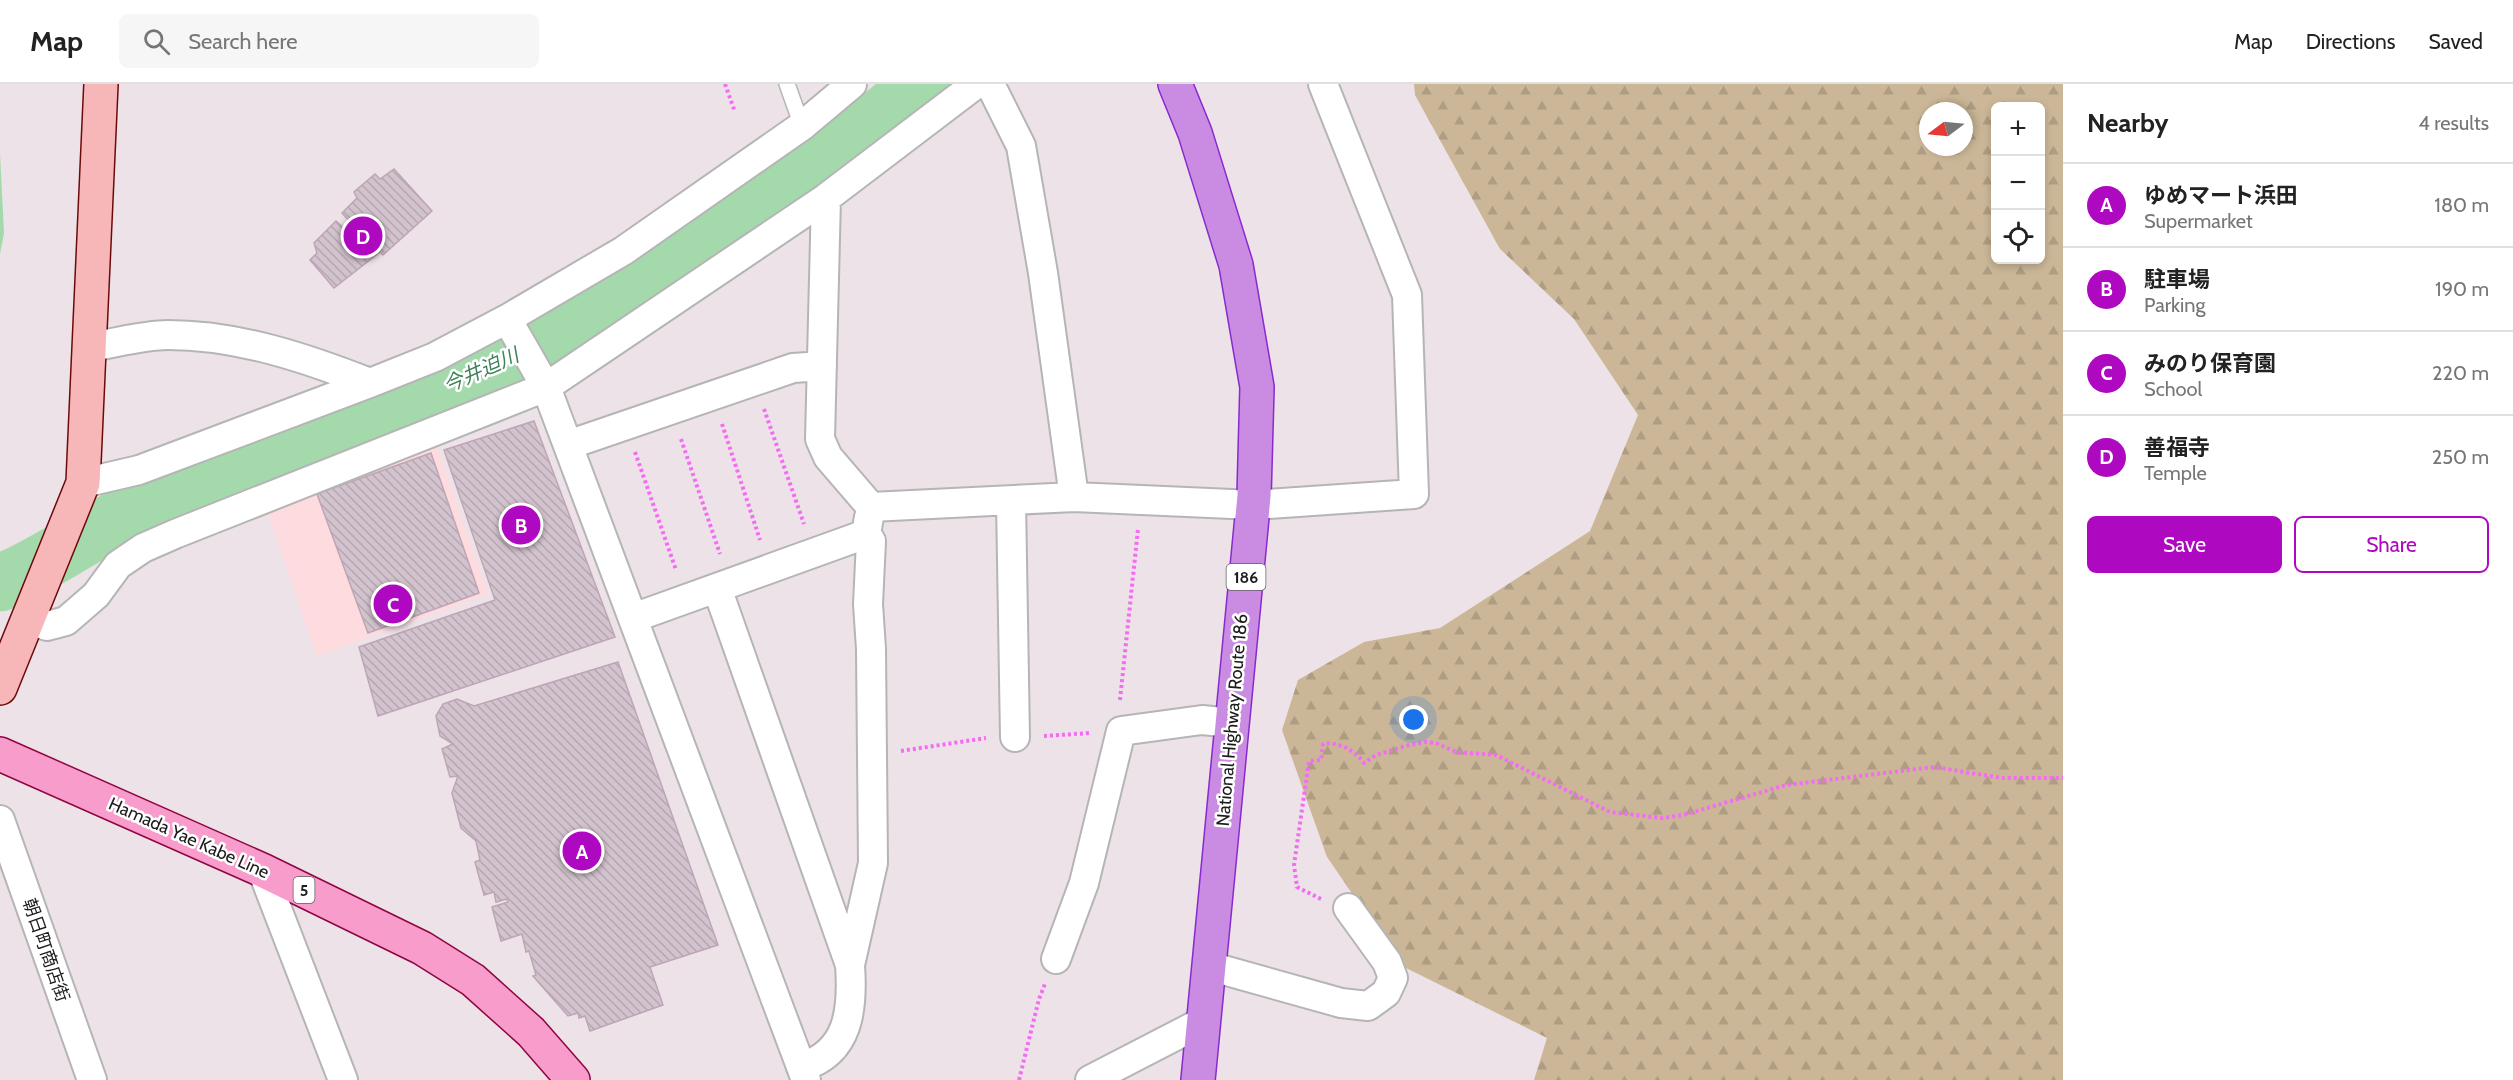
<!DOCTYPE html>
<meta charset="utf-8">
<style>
:root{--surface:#fff;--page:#f6f6f6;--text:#222;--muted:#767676;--line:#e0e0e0;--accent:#af08c1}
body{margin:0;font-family:Cabin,"Noto Sans JP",sans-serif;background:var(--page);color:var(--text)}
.controls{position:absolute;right:18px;top:18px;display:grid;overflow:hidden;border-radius:9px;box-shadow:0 3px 9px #0003}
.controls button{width:54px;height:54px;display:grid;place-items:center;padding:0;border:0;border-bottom:2px solid var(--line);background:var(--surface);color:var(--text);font:30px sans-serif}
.compass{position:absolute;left:1919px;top:18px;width:54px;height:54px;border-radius:50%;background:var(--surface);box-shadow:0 3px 9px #0003;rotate:254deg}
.you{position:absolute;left:1414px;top:636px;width:21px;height:21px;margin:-15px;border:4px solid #fff;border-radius:50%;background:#1a73e8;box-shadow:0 0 0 9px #1a73e833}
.badge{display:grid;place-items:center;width:39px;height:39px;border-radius:50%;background:var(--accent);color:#fff;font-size:20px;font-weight:700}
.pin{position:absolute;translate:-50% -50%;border:3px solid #fff;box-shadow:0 2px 6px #0006}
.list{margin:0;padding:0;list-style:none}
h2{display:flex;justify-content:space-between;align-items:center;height:78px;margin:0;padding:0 24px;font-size:26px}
h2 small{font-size:20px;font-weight:400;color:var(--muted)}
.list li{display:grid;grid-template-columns:39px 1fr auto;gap:18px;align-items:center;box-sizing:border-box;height:84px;padding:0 24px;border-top:2px solid var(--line)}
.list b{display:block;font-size:22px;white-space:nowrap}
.list p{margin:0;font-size:20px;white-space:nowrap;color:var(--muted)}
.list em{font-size:20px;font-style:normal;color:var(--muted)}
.actions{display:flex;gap:12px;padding:18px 24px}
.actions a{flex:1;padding:14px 0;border:2px solid var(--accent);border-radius:9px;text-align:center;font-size:21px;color:var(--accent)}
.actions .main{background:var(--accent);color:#fff}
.icon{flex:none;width:33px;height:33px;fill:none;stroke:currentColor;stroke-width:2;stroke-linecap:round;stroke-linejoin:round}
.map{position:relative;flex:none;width:2063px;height:996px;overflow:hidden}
header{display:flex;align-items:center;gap:36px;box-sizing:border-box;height:84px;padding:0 30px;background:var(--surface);border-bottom:2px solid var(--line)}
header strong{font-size:28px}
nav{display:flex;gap:33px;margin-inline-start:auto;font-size:21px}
.search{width:420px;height:54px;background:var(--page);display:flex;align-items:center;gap:15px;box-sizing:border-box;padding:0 21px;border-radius:9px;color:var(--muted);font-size:22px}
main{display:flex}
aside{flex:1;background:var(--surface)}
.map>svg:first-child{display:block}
</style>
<header>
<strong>Map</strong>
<div class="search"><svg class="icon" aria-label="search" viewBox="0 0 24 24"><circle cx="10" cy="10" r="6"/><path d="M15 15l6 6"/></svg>Search here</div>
<nav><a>Map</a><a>Directions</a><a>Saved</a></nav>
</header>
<main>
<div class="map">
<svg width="2063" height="996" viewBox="0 0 2063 996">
<defs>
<pattern id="forest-firs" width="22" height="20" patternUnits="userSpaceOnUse" patternTransform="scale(1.5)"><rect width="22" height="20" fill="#cbb798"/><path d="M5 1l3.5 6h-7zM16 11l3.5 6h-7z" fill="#ae9d82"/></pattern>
<pattern id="building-back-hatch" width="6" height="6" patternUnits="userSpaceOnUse" patternTransform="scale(1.5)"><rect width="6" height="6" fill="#d3c3ce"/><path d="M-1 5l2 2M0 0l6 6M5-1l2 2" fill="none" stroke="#b5a7b0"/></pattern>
</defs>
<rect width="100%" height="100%" fill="#ede2e7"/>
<!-- education -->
<path fill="#fedbde" d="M435,358L488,510L317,572L266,423Z"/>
<!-- forest -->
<path fill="url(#forest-firs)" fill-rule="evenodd" d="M1414,0H2063V996H1534L1547,954L1402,882L1327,773L1282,646L1298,596L1364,558L1440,544L1590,447L1638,331L1574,235L1500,165L1415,11ZM1996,22H2040V176H1996ZM1928,27H1964V63H1928Z"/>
<!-- water -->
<path fill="#a4daab" d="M0,69L4,149L0,170Z"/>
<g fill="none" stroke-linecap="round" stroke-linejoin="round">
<!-- river -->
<path stroke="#a4daab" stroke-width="57" d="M0,499C48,479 89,448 135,426C256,367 388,335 508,275C602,229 690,174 775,114C826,78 873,38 922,0"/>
</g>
<!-- building -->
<path fill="url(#building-back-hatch)" stroke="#bea5b5" stroke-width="1.5" d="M394,85L432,127L383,171L380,168L334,204L310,176L317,169L314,159L336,137L344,144L351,139L342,129L357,114L354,108L375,90L380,95Z
M534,337L615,553L378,632L359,563L495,516L444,366Z
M431,369L479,509L368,549L317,410Z
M618,578L718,861L650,883L663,921L590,947L585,932L579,934L578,929L568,932L533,892L536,891L529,867L526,868L522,850L501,857L492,823L508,818L507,815L496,818L494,808L484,811L475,778L480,776L476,757L461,744L452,709L458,692L450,693L442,665L453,660L440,652L436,632L443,620L457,615L474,622Z"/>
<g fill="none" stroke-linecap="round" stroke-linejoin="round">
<defs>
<path id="lane" d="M787,0L802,42"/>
<path id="street" d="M990,0L1021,62L1043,189L1074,413
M826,114L820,355L828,373L871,423L1074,413L1254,421L1414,410L1407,211L1323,0
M507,235L546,303L806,996
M91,263C116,259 143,251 168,251C238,251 306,274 370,299
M568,361L793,284L822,282
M83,399L139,386L370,299L435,273L507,235L623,167L802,42L852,0
M1011,417L1015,653
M717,504L850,881C853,924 850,969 801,983
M633,534L866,450L869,433
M30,536L47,542L66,537L96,511L118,481L143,464L175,450L546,303L826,114L976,0
M0,736L92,996
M262,786L343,996
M1056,875L1084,799L1121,647L1202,636L1232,639
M850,881L873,779L871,565L868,520L871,457L866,450
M1209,882L1341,919L1368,922L1386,909L1393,894L1387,878L1348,824
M1090,996L1204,937"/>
<path id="secondary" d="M0,604L83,399L101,0"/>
<path id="primary" d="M0,670L262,786L422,864L473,896L531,948L573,996"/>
<path id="highway" d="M1175,0L1195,49L1236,181L1257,303L1254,412L1198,996"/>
</defs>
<!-- lane casing -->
<use href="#lane" stroke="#b5b5b5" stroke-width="18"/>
<!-- street casing -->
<use href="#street" stroke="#b5b5b5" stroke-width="32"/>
<!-- secondary casing -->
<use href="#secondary" stroke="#6d0a09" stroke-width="36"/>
<!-- primary casing -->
<use href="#primary" stroke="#8e0640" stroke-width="36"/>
<!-- highway casing -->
<use href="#highway" stroke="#882ad0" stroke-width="36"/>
<!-- path -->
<path stroke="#f46cf3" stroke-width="4" stroke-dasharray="3 3" stroke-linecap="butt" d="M725,0L735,28
M764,325L804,440
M722,340L760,456
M681,355L720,470
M635,368L676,486
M1120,616L1138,445
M1044,652L1090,649
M901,667L986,654
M1321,815L1297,803L1294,781L1309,677L1321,676L1323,660C1339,657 1355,667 1364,679L1376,671L1409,661L1426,658L1436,659L1456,668L1496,671L1610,728L1662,734L1683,731L1786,701L1934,683L2002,694H2063
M1019,996L1039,915L1045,900"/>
<!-- lane -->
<use href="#lane" stroke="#fff" stroke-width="15"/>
<!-- street -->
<use href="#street" stroke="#fff" stroke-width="28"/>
<!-- secondary -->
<use href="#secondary" stroke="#f7b7b9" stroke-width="33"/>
<!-- primary -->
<use href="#primary" stroke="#f89ccc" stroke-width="33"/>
<!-- highway -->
<use href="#highway" stroke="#ca8ce2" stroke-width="33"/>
</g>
<g text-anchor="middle" stroke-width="5" stroke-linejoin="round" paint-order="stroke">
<!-- shield labels -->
<g fill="#fff" stroke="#606060" stroke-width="1.5">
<rect x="1226.5" y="480" width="39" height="26" rx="4.5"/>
<rect x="293.5" y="793" width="21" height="26" rx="4.5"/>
</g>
<g font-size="16" font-weight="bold" fill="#1c1c1c">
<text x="1246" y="499">186</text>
<text x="304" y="812">5</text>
</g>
<!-- street labels -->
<g font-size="18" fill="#1c1c1c" stroke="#fff">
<text transform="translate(1232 636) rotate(-85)" y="6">National Highway Route 186</text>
<text transform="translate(189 754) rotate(24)" y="6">Hamada Yae Kabe Line</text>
<text transform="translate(46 866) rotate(71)" y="6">朝日町商店街</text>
</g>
<!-- water labels -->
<g font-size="20" font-style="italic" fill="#3e825a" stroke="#fff">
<text transform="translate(481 286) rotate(-24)" y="7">今井迫川</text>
</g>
</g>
</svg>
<div class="controls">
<button>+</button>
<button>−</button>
<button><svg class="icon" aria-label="locate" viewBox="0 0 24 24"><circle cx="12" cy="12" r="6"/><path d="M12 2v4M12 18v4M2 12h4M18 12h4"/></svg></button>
</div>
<svg class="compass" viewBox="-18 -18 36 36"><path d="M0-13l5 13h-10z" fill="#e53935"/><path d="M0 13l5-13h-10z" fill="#767676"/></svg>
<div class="you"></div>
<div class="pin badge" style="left:582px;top:767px">A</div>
<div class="pin badge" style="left:521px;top:441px">B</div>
<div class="pin badge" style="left:393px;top:520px">C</div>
<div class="pin badge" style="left:363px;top:152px">D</div>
</div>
<aside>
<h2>Nearby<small>4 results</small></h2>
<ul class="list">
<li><span class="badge">A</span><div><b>ゆめマート浜田</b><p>Supermarket</p></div><em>180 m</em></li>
<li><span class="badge">B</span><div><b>駐車場</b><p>Parking</p></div><em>190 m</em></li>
<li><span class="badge">C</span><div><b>みのり保育園</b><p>School</p></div><em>220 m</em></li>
<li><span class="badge">D</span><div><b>善福寺</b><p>Temple</p></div><em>250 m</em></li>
</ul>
<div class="actions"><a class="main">Save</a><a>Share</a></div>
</aside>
</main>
